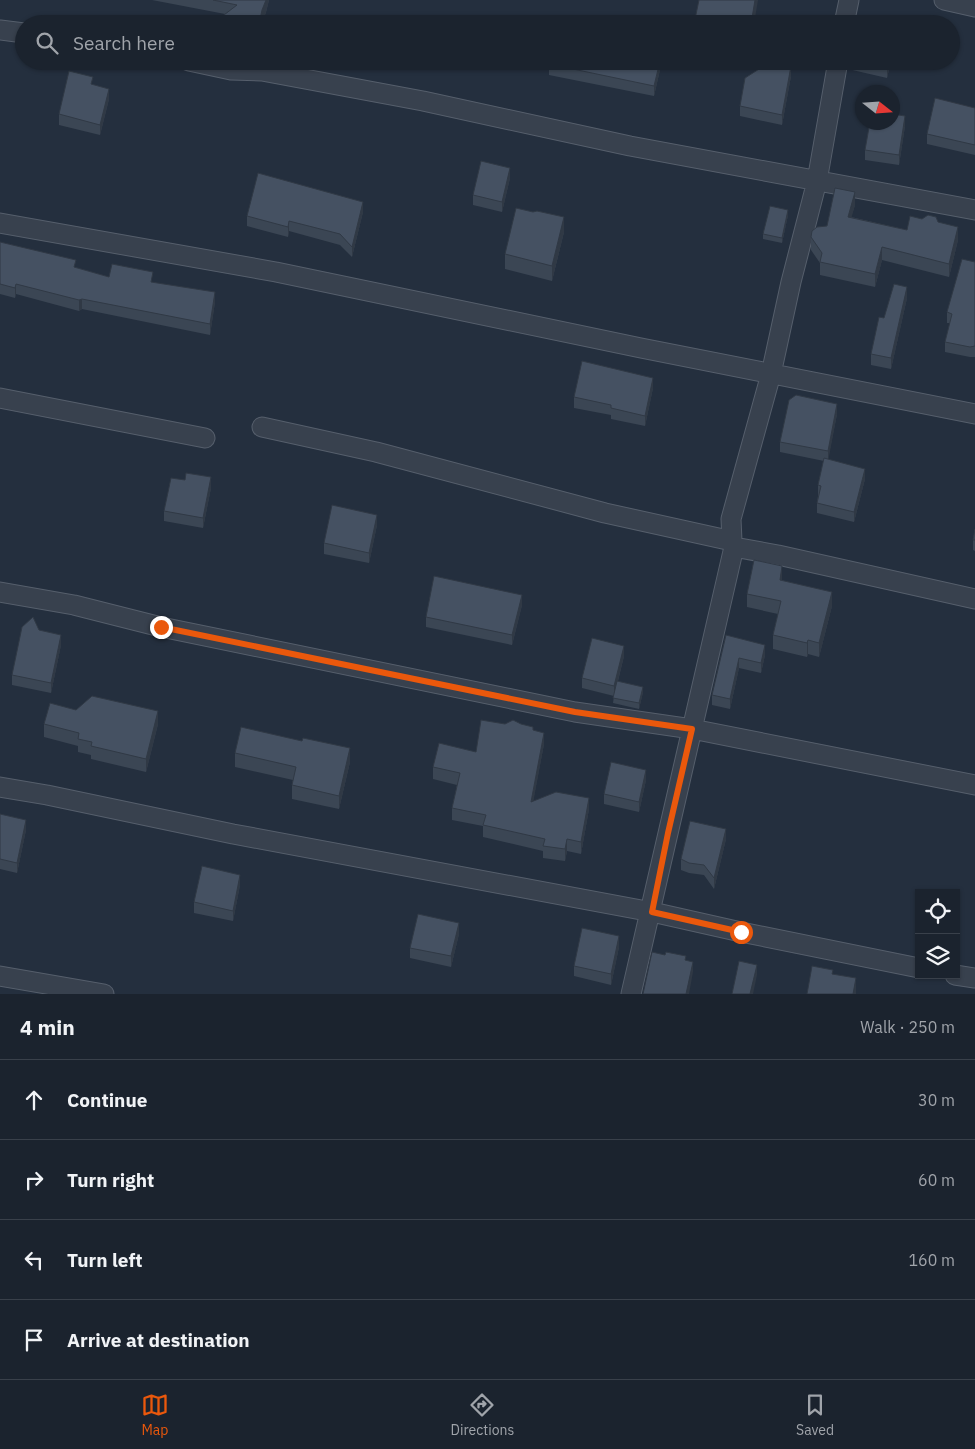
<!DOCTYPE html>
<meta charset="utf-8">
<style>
:root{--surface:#1b232e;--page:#282f3a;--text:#f1f3f6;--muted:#a0a4aa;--line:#39404a;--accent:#ea580c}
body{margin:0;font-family:"IBM Plex Sans",sans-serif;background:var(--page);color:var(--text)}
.controls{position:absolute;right:15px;bottom:15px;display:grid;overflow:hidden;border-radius:0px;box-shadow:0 1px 4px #0004}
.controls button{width:45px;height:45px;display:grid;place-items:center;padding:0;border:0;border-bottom:1px solid var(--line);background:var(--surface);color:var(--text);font:25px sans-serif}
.compass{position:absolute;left:855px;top:85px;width:45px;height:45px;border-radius:50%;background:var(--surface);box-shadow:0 1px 4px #0004;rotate:107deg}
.stop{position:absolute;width:15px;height:15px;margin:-11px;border:4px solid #ea580c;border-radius:50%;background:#fff}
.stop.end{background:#ea580c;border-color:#fff;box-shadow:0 1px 5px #0008}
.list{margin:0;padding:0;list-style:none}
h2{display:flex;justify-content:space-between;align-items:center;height:65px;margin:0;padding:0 20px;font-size:21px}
h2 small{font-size:16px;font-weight:400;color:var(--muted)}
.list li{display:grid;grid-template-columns:32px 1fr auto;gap:15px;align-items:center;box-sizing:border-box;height:80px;padding:0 20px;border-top:1px solid var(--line)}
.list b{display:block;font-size:19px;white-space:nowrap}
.list em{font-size:16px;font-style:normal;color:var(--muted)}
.icon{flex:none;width:28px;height:28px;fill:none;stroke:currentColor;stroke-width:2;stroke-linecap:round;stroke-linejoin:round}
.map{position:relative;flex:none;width:975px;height:994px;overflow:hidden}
.search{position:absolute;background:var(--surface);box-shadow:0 1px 4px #0004;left:15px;right:15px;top:15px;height:55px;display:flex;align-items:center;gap:12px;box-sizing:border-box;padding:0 18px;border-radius:28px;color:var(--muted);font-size:19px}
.sheet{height:385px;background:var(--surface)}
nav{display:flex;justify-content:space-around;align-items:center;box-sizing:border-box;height:70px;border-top:1px solid var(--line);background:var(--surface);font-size:14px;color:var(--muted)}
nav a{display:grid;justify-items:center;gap:2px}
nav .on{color:var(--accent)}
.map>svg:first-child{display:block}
</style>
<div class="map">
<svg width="975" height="994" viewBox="0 0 975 994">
<rect width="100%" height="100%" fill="#242f3e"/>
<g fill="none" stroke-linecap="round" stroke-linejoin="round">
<defs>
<path id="minor" d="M944,0L975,7
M844,24L849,0
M0,30L24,33
M189,61L231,70L262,71L423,101L630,146L975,210
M0,223L276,272L641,348L975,414
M0,398L205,438
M262,427L376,452L605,513L732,541
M734,547L778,555L975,599
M0,592L74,605L161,627L575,712L692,729L975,785
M0,787L47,795L233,834L652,912L741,932L919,968
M955,975L975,978
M0,976L104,994
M631,994L734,547L732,541L731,519L771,374L791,282L817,181L838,61"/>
</defs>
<!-- minor casing -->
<use href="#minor" stroke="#565f6c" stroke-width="21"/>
<!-- minor -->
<use href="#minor" stroke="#38414e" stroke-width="19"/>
</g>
<!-- wall -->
<path fill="#3b4654" d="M152,0H269L266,12L262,24H220V18L225,14Z
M662,61L654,96L549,75V64Z
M848,61H891L887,78L848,69Z
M791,76L782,125L740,116V106Z
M109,99L100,135L59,125V114Z
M975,108V155L927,144V134Z
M905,126L899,165L865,160V150Z
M510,178L502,212L473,205V195Z
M855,205L851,217L907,230L922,219L938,222L958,240L949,277L882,260L875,287L820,275V263L811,250V237Z
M363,212L352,257L340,245L289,231L288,237L247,226V216Z
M788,215L782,243L763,239V234Z
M564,232L552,281L505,269V254Z
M0,242L76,268L109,277L153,282L215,302L210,335L82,309L79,311L16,294L15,298L0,294Z
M975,262V357H970L945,352V342L950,323H947V312Z
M907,298L891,369L871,365V354L884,318Z
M653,388L645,426L611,419V415L574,408V397Z
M837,414L828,459L865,479L854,522L817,513V503L818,496V485L824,461L780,452V442Z
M211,488L203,528L164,521V511Z
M377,525L369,563L324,554V543Z
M975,529V551L973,550V540Z
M782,580L832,606L819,657L808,654L807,657L773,649V635L778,614L747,607V594Z
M522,605L512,645L426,627V617Z
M39,630L61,645L51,693L12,685V675Z
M726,635L765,655L761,673L739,668L730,709L712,705V695Z
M624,656L618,681L643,692L639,709L613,703L614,696L582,688V678Z
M76,710L158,724L146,772L91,759V755L78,752V746L44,737V724Z
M533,730L544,744L533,801L589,809L581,854L567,851L565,861L543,858V851L483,837V826L452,820V808L457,785L433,779V767L476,752Z
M302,741L350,762L339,809L292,799V785L293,780L235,767V753Z
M646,780L639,812L604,804V794Z
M0,814L26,830L17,873L0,869Z
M726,839L714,889L704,875L689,873L681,870V859Z
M240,885L233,921L194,913V902Z
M459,934L451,967L410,958V948Z
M619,947L611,985L574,976V966Z"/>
<!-- shaded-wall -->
<path fill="#303945" d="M266,0H269L266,12L262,24H259L262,10Z
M755,0H758L754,24H751Z
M660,61H662L654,96V86Z
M889,61H891L887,78V67Z
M791,66V76L782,125V115Z
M109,89V99L100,135V125Z
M905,116V126L899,165V155Z
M510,168V178L502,212V202Z
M855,192V205L848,230V217Z
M363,202V212L352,257V247Z
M788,210V215L782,243V238Z
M564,217V232L552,281V266Z
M289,221V231L288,237V227Z
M958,227V240L949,277V264Z
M882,247V260L875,287V274Z
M16,284V294L15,298V288Z
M907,287V298L891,369V358Z
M215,292V302L210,335V324Z
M82,299V309L79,311V300Z
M653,378V388L645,426V416Z
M837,404V414L828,462V451Z
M865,469V479L854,522V512Z
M211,477V488L203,528V518Z
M377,515V525L369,563V553Z
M782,566V580H780Z
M832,592V606L819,657V643Z
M522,595V605L512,645V635Z
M61,635V645L51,693V683Z
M808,640V654L807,657V643Z
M765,645V655L761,673V663Z
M624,646V656L614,696V686Z
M739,658V668L730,709V699Z
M643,687V692L639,709V703Z
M158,711V724L146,772V759Z
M544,733V744L531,814V802Z
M350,748V762L339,809V796Z
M646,770V780L639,812V802Z
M589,798V809L581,854V842Z
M26,820V830L17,873V863Z
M726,829V839L714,889V878Z
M567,839V851L565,861V849Z
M240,875V885L233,921V911Z
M459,923V934L451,967V956Z
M619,936V947L611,985V974Z
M693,962V972L689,994H686Z
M757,965V975L753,994H750Z
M856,978V994H853Z"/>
<!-- building -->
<path fill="#455162" stroke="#303945" d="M213,0H266L262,10L259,24H247L220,18L237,5Z
M699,0H755L751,24H694Z
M865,19L868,24H856Z
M550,61H660L654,86L549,64Z
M861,61H889L887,67Z
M770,62L791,66L782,115L740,106L745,78Z
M69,71L93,77L91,84L109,89L100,125L59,114Z
M935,98L975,108V145L927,134Z
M892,114L905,116L899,155L865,150L870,122H892Z
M481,161L510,168L502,202L473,195Z
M258,173L363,202L352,247L340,234L289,221L288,227L247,216Z
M835,188L855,192L848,217L907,230L910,216L922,219L928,215L936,217L938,222L958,227L949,264L882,247L875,274L820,262L822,253L811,237L812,231L817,227L827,226Z
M770,206L788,210L782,238L763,234Z
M516,208L533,212L537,211L564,217L552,266L505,254Z
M0,242L76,260L74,267L109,277L112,264L153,272L151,282L215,292L210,324L82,299L79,300L16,284L15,288L0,284Z
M962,259L975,262V346L970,347L945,342L952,314L947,312Z
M894,284L907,287L891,358L871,354L879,317L884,318Z
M582,361L653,378L645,416L611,408V405L574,397Z
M796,395L837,404L828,451L780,442L789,400Z
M824,458L865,469L854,512L817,503L821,486L818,485Z
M186,473L211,477L203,518L164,511L171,478L185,480Z
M332,505L377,515L369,553L324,543Z
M975,529V540H973Z
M754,560L782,566L780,580L832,592L819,643L808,640L807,643L773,635L781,601L747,594Z
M434,576L522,595L512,635L426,617Z
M33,617L39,630L61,635L51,683L12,675L22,627Z
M726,635L765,645L761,663L739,658L730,699L712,695Z
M592,638L624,646L614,686L582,678Z
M617,681L643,687L639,703L613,698Z
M92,696L158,711L146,759L91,746L92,742L78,739L79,733L44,724L50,703L76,710Z
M481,720L505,724L513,720L521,724L533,727V730L544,733L531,802L556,792L589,798L581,842L567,839L565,849L543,846L545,839L483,825L486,815L452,808L460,773L433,767L439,743L476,752Z
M241,727L302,741L303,738L350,748L339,796L292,785L296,767L235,753Z
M611,762L646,770L639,802L604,794Z
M0,814L26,820L17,863L0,859Z
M690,821L726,829L714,878L704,865L689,863L681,859Z
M202,866L240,875L233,911L194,902Z
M418,914L459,923L451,956L410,948Z
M582,928L619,936L611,974L574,966Z
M652,952L665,955L666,952L686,956L685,960L693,962L686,994H643Z
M739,961L757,965L750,994H732Z
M812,966L833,970L832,974L856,978L853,994H807Z"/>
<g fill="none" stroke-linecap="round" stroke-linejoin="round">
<!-- route -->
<path stroke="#ea580c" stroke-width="6" d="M161,627L575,712L692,729L668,833L652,912L741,932"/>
</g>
</svg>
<div class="controls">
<button><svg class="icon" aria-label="locate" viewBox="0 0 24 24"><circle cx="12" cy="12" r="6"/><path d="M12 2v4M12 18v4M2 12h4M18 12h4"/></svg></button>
<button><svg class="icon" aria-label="layers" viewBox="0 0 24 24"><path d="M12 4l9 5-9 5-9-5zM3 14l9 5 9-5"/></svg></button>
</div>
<svg class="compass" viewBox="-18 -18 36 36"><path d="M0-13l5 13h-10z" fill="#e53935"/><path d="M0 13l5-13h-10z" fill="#a0a4aa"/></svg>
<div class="stop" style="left:741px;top:932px"></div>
<div class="stop end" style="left:161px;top:627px"></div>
<div class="search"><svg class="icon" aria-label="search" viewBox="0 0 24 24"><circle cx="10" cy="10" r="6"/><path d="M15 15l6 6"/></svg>Search here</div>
</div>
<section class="sheet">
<h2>4 min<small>Walk · 250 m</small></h2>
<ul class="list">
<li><svg class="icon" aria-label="ahead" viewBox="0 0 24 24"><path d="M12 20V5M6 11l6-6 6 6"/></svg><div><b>Continue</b></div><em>30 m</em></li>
<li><svg class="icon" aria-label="right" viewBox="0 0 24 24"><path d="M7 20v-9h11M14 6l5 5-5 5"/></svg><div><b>Turn right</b></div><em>60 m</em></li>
<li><svg class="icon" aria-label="left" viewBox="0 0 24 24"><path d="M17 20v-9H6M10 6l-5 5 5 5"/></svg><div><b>Turn left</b></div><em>160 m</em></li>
<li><svg class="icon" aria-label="arrive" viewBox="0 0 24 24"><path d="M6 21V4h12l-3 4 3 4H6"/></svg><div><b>Arrive at destination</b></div></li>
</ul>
</section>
<nav>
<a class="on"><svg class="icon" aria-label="map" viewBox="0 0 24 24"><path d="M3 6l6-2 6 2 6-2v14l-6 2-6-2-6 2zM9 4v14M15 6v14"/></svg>Map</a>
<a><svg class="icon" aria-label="directions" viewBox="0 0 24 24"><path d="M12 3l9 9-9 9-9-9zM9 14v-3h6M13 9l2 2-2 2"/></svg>Directions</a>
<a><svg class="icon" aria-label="saved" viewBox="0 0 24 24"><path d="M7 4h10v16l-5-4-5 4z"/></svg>Saved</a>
</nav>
